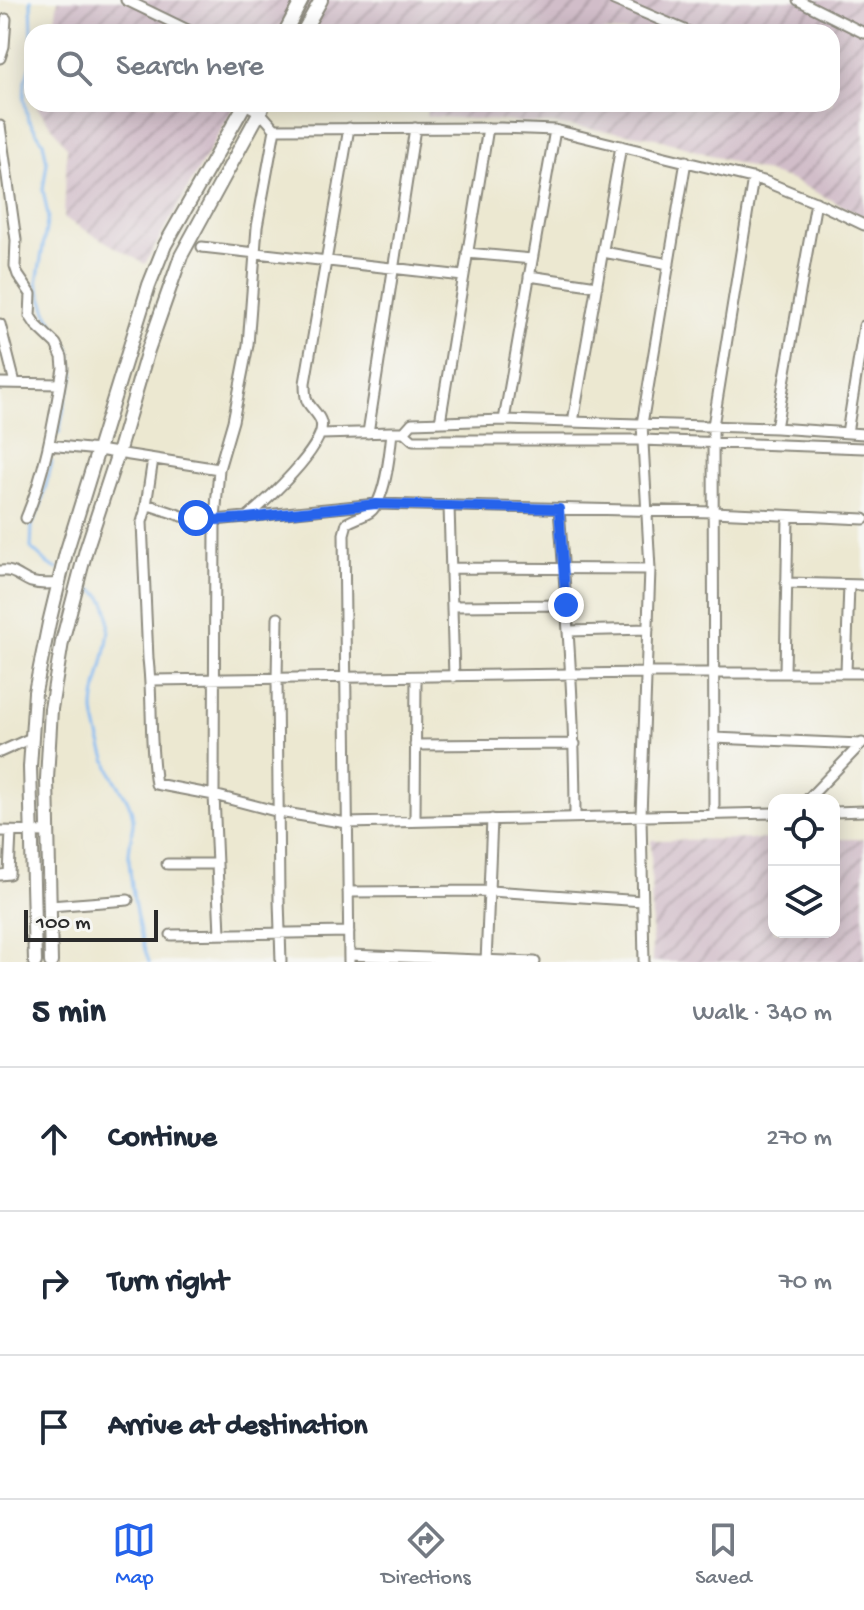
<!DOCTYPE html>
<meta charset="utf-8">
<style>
:root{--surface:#fff;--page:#f2f2f3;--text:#1f2937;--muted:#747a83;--line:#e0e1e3;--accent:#2563eb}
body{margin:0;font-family:"Gochi Hand",sans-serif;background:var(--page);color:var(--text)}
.controls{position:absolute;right:24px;bottom:24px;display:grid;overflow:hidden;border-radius:16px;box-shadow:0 4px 20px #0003}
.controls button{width:72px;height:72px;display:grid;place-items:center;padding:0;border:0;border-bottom:2px solid var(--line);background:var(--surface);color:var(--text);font:40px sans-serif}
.scale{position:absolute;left:24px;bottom:20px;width:134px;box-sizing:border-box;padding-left:8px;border:4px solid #2b2b2b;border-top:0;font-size:22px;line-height:28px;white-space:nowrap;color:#2b2b2b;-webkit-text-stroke:6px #f6f6f2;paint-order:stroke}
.stop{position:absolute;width:24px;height:24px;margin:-18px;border:6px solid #2563eb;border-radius:50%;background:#fff}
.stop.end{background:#2563eb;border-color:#fff;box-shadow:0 2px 8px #0008}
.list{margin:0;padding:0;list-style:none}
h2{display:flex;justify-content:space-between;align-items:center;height:104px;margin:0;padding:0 32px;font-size:34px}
h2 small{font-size:26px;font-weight:400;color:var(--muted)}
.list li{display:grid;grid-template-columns:52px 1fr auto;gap:24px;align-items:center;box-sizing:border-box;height:144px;padding:0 32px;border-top:2px solid var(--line)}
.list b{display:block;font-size:30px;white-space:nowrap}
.list em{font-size:26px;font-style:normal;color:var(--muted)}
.icon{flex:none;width:44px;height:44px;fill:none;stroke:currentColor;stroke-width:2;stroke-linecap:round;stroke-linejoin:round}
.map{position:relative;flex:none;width:864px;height:962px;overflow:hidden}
.search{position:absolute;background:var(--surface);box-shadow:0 4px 20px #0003;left:24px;right:24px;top:24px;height:88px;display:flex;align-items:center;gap:20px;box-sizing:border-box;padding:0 28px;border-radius:24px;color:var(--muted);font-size:30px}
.sheet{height:536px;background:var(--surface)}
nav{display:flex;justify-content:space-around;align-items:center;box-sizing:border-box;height:112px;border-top:2px solid var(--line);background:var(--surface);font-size:22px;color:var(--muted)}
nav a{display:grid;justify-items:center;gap:4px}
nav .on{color:var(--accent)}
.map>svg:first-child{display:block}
</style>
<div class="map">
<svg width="864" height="962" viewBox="0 0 864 962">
<defs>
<pattern id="industrial-furrows" width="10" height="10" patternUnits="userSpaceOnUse" patternTransform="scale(2)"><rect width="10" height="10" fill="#d1bdc9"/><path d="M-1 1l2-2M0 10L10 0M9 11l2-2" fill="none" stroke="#aa9aa3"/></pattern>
</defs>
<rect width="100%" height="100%" fill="#f6f6f2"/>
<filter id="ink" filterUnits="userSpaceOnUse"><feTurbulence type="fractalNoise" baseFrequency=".0125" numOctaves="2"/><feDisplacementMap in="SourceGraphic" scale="16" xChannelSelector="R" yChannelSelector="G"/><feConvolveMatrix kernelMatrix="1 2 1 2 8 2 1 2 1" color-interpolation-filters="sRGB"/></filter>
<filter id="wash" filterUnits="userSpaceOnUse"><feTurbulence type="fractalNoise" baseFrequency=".006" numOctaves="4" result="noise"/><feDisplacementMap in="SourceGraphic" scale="32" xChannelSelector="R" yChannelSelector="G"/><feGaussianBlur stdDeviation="1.8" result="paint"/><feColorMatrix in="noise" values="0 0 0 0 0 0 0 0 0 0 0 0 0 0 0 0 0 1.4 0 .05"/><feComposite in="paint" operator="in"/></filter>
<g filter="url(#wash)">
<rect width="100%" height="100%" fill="#ece8d1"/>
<!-- industrial -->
<path fill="url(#industrial-furrows)" d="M58,0H864V217L794,181L652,137L554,124L426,116L428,104H832V32H53Z
M38,104H236L145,264L64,218L67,147L37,107Z
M774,839V932H834V839H864V962H652L651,840Z"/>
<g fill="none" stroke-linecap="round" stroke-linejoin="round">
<!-- stream -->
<path stroke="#83b9f2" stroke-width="3" d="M31,0L32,38
M32,62L25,81L24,99L28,119L43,142L47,162L43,190L48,216L37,283L49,317L69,348L74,375L66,396L59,433
M52,462L41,504L32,525L31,548L48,564L57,569
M91,589C94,591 98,593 101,596C123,621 94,679 94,709C94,723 106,761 112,774C119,788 131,801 133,818C134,831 128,846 129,860C132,894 138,930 149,962"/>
</g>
</g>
<g filter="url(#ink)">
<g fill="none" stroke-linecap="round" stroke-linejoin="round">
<defs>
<path id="minor" d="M126,0L192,32
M614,0L689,32
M798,0L864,33
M0,58L4,46L6,19
M245,104L260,112L275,129L501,128L555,130L764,181L822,205L864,225
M0,126L16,240L15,266L18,275L31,294L30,316L36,325L56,344L62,357L63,368C54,419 46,470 26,518
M202,247L463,276
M603,252L669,264
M467,253L532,259
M529,276L597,286
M0,324L15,383
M0,383L60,384
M504,420L555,130
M440,422L488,128
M573,422L621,146
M776,428L816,202
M404,432L412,423L504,420L776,428L864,434
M368,433L415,128
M847,433L864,326
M321,434L392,432
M49,445L98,450L219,469
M153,459L145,512L142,522L148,659C153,700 149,742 156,784L214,795L279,812L347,823L774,813
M146,504L182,516L215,520L376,504L713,512L864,519
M449,506L454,677
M559,509C567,612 575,714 575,817
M246,518C264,503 328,445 321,422C319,414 311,409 307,401C305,396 305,389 305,383L349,128
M451,568L650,569
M0,571C13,569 19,577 31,582C41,585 49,584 59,583
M786,583L864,585
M452,606L566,605
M278,618L277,680L279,900L281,962
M569,631L648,629
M785,672L788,516
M846,672L849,585
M151,680L647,673H864
M714,738L861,744
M415,745L575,744
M0,752L31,738
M807,800L862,743
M834,812L864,811
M714,814L713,426L753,178
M415,821L416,677
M0,831L48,832
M167,864H217
M0,875L9,874L11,832
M348,892L490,891L643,901
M50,906L128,900
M220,934L214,795L215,520L219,469L233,421L248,345L257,227L275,129
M171,935L349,932
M349,955L535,962
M349,962L344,534L347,523C354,519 364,516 370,512C386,500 390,451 392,432H404L413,440H642L864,448
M486,962L492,819
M644,962L641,816L650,569L642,424L686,161"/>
<path id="major" d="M285,32L302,0
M303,32L321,0
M35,962L30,767L35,692L49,623L66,553L149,285L165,245L245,104
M51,962L47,779L51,709L62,642L86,550L118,453L148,350L181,256L264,104"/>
</defs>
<!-- minor casing -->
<use href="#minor" stroke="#8c8a7e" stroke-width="13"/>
<!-- major casing -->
<use href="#major" stroke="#8c8a7e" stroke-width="16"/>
<!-- minor -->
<use href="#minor" stroke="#fff" stroke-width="9"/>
<!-- major -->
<use href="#major" stroke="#fff" stroke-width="12"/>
</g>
</g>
<g fill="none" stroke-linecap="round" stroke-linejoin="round" filter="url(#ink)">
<!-- route -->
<path stroke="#2563eb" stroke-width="10" d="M196,518L215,520L246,518L376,504L559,509L566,605"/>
</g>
</svg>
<div class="controls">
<button><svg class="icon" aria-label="locate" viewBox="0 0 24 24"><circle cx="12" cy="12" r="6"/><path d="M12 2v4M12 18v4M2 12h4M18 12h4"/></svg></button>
<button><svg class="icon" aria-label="layers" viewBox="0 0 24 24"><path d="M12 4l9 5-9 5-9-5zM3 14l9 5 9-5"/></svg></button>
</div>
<div class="scale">100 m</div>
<div class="stop" style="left:196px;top:518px"></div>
<div class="stop end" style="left:566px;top:605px"></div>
<div class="search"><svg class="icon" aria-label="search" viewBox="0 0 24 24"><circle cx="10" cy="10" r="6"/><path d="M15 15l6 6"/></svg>Search here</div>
</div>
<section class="sheet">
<h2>5 min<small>Walk · 340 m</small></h2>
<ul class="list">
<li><svg class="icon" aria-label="ahead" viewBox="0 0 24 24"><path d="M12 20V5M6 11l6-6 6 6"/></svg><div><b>Continue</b></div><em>270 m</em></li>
<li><svg class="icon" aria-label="right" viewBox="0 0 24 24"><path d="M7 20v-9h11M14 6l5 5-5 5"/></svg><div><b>Turn right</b></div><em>70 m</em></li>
<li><svg class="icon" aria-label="arrive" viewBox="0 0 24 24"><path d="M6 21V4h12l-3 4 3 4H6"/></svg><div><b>Arrive at destination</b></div></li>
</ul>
</section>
<nav>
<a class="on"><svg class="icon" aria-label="map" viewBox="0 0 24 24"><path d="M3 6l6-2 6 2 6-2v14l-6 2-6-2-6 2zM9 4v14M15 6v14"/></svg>Map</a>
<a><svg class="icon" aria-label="directions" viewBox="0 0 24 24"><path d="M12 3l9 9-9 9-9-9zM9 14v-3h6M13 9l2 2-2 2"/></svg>Directions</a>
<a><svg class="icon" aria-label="saved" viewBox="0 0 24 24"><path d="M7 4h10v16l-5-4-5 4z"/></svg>Saved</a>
</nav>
